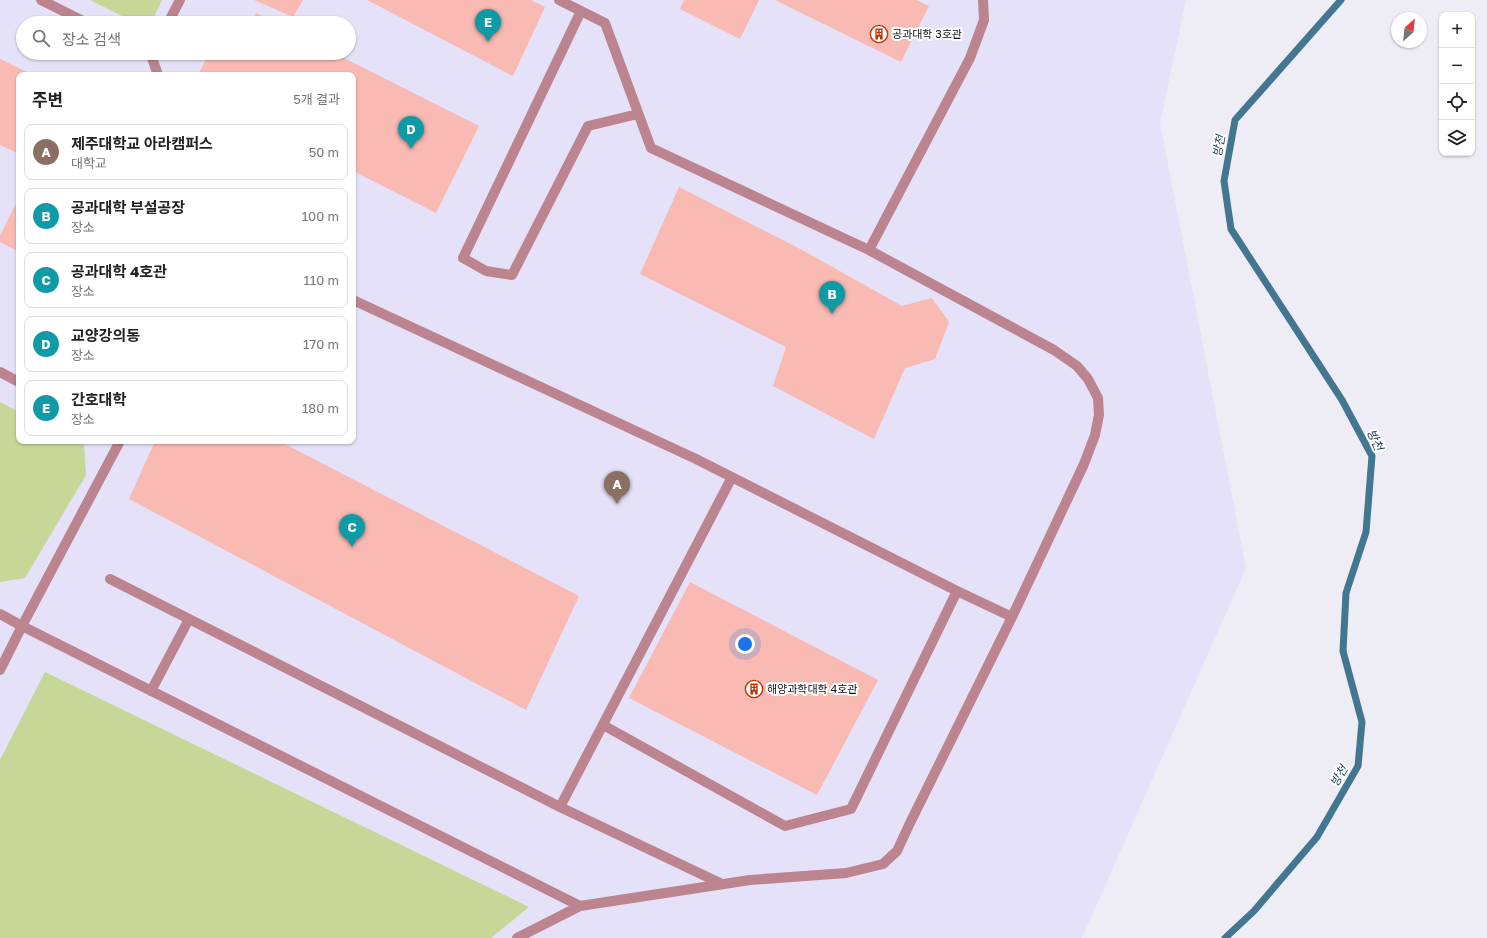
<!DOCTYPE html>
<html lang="ko">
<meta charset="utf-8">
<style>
:root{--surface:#fff;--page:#f2f2f2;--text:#222;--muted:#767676;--line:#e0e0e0;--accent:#1a73e8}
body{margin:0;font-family:"Golos Text","Noto Sans KR",sans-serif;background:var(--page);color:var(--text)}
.controls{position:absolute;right:12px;top:12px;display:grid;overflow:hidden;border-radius:8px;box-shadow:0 1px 3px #0004}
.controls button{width:36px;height:36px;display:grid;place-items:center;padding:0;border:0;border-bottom:1px solid var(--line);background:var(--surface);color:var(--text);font:20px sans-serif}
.compass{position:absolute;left:1391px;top:12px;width:36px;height:36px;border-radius:50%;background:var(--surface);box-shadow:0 1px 3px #0004;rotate:27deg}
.you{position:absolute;left:745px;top:644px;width:14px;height:14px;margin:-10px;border:3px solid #fff;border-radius:50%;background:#1a73e8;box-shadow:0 0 0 6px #1a73e833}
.badge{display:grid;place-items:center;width:26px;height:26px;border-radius:50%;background:var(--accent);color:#fff;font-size:13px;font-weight:700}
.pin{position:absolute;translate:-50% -33px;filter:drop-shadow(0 1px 2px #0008)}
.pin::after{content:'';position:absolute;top:21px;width:14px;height:12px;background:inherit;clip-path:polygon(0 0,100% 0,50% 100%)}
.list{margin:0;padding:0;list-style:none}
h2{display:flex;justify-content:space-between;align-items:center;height:52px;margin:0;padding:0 16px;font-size:17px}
h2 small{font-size:13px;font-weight:400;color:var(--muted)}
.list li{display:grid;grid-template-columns:26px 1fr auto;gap:12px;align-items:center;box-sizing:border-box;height:56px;margin:0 8px 8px;padding:0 8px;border:1px solid var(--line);border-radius:8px}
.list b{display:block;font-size:15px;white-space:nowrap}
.list p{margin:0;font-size:13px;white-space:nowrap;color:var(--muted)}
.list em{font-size:13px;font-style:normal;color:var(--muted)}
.icon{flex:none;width:22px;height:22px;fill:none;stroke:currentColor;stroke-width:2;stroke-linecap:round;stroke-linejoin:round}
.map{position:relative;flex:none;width:1487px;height:938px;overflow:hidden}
.search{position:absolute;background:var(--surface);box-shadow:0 1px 3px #0004;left:16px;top:16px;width:340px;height:44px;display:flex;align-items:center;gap:10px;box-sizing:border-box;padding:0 14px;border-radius:22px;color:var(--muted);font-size:15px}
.panel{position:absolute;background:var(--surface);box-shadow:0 1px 3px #0004;left:16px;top:72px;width:340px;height:372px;border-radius:8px}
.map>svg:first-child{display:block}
</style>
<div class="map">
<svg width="1487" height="938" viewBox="0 0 1487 938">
<rect width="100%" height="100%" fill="#eeedf5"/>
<!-- education -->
<path fill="#e4e1f8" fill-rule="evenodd" d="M0,0H1186L1160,123L1246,568L1082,938H0ZM23,23H349V53H23ZM19,75H353V441H19Z"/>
<!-- green -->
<path fill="#c7d797" d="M90,0H162L151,23H136Z
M0,402L19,412V441H77L84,445L86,475L25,578L0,582Z
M45,672L529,907L491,938H0V760Z"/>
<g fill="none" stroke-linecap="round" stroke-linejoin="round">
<!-- stream -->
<path stroke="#437791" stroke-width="7" d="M1225,938L1254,911L1317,837L1358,766L1362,722L1343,651L1346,593L1366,532L1372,456L1342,400L1231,229L1224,181L1235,120L1341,0"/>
</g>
<!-- building -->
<path fill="#f8bab2" d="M254,0H303L293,17Z
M367,0H531L545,7L513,76Z
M684,0H759L740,39L680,9Z
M775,0H916L929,6L901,62Z
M256,13L275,23H251Z
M209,53H334L479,126L436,213L353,171V75H198Z
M0,59L33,75H19V154L0,145Z
M679,187L804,251L902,306L932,298L949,322L935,359L905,368L874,439L773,386L786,347L640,274Z
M19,197V252L0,242V236Z
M155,441H279L579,596L526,710L129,499Z
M690,582L878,680L817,795L629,698Z"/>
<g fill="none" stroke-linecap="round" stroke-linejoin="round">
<!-- minor -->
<path stroke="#bb848e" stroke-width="10" d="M41,0L87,23
M559,0L605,23L651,148L869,250L1054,350L1077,366L1088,379L1098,398L1099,415L1095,435L1084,464L1012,617
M581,11L463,258L486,271L512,275L588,126L638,114
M168,23L180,0
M147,53L151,55L158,75
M869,250L970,58L984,20L983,0
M0,372L19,382
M110,579L560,807L732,477
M0,614L22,626L120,441
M0,670L22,626L580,906L750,880L846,873L883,864L897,851L910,823L1012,617L957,591L696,459L353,300
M151,691L189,619
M603,725L785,826L851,809L957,591
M560,807L722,884
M517,938L580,906"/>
</g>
<!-- icons -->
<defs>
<symbol id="building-ring" viewBox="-11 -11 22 22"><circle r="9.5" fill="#fff" stroke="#be3507" stroke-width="1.5"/><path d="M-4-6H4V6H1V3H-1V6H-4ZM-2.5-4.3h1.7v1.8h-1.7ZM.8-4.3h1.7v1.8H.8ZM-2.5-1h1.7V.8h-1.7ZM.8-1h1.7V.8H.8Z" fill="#be3507"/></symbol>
</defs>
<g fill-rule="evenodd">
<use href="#building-ring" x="869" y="24" width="20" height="20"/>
<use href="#building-ring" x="744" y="679" width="20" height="20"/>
</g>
<g text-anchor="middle" stroke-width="4" stroke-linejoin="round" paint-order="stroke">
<!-- poi labels -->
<g font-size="11" fill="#111013" stroke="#fff" text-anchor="start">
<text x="892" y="38">공과대학 3호관</text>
<text x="767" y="693">해양과학대학 4호관</text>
</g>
<!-- water labels -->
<g font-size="12" font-style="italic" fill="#1d3f4f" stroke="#fff">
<text transform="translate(1219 146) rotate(-80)" y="4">방천</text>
<text transform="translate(1375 440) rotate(66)" y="4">방천</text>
<text transform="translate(1339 776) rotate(-60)" y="4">방천</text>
</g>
</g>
</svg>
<div class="controls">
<button>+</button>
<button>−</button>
<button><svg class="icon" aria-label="locate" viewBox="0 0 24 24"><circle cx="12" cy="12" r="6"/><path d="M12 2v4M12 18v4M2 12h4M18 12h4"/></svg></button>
<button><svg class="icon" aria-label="layers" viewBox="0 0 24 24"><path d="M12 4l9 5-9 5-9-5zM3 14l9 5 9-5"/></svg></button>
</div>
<svg class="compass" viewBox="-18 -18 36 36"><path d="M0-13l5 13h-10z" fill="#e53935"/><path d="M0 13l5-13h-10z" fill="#767676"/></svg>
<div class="you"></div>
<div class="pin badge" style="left:617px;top:504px;background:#8d6e63">A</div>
<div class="pin badge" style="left:832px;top:314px;background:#0f9aa8">B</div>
<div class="pin badge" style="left:352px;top:547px;background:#0f9aa8">C</div>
<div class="pin badge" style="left:411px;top:149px;background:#0f9aa8">D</div>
<div class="pin badge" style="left:488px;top:42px;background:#0f9aa8">E</div>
<div class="search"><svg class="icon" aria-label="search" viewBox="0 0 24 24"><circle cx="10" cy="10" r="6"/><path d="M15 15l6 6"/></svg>장소 검색</div>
<section class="panel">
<h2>주변<small>5개 결과</small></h2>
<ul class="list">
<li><span class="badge" style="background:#8d6e63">A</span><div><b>제주대학교 아라캠퍼스</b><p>대학교</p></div><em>50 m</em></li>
<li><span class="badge" style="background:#0f9aa8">B</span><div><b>공과대학 부설공장</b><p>장소</p></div><em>100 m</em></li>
<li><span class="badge" style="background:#0f9aa8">C</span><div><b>공과대학 4호관</b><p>장소</p></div><em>110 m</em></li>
<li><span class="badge" style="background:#0f9aa8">D</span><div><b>교양강의동</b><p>장소</p></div><em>170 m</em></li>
<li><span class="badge" style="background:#0f9aa8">E</span><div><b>간호대학</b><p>장소</p></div><em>180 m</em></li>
</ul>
</section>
</div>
